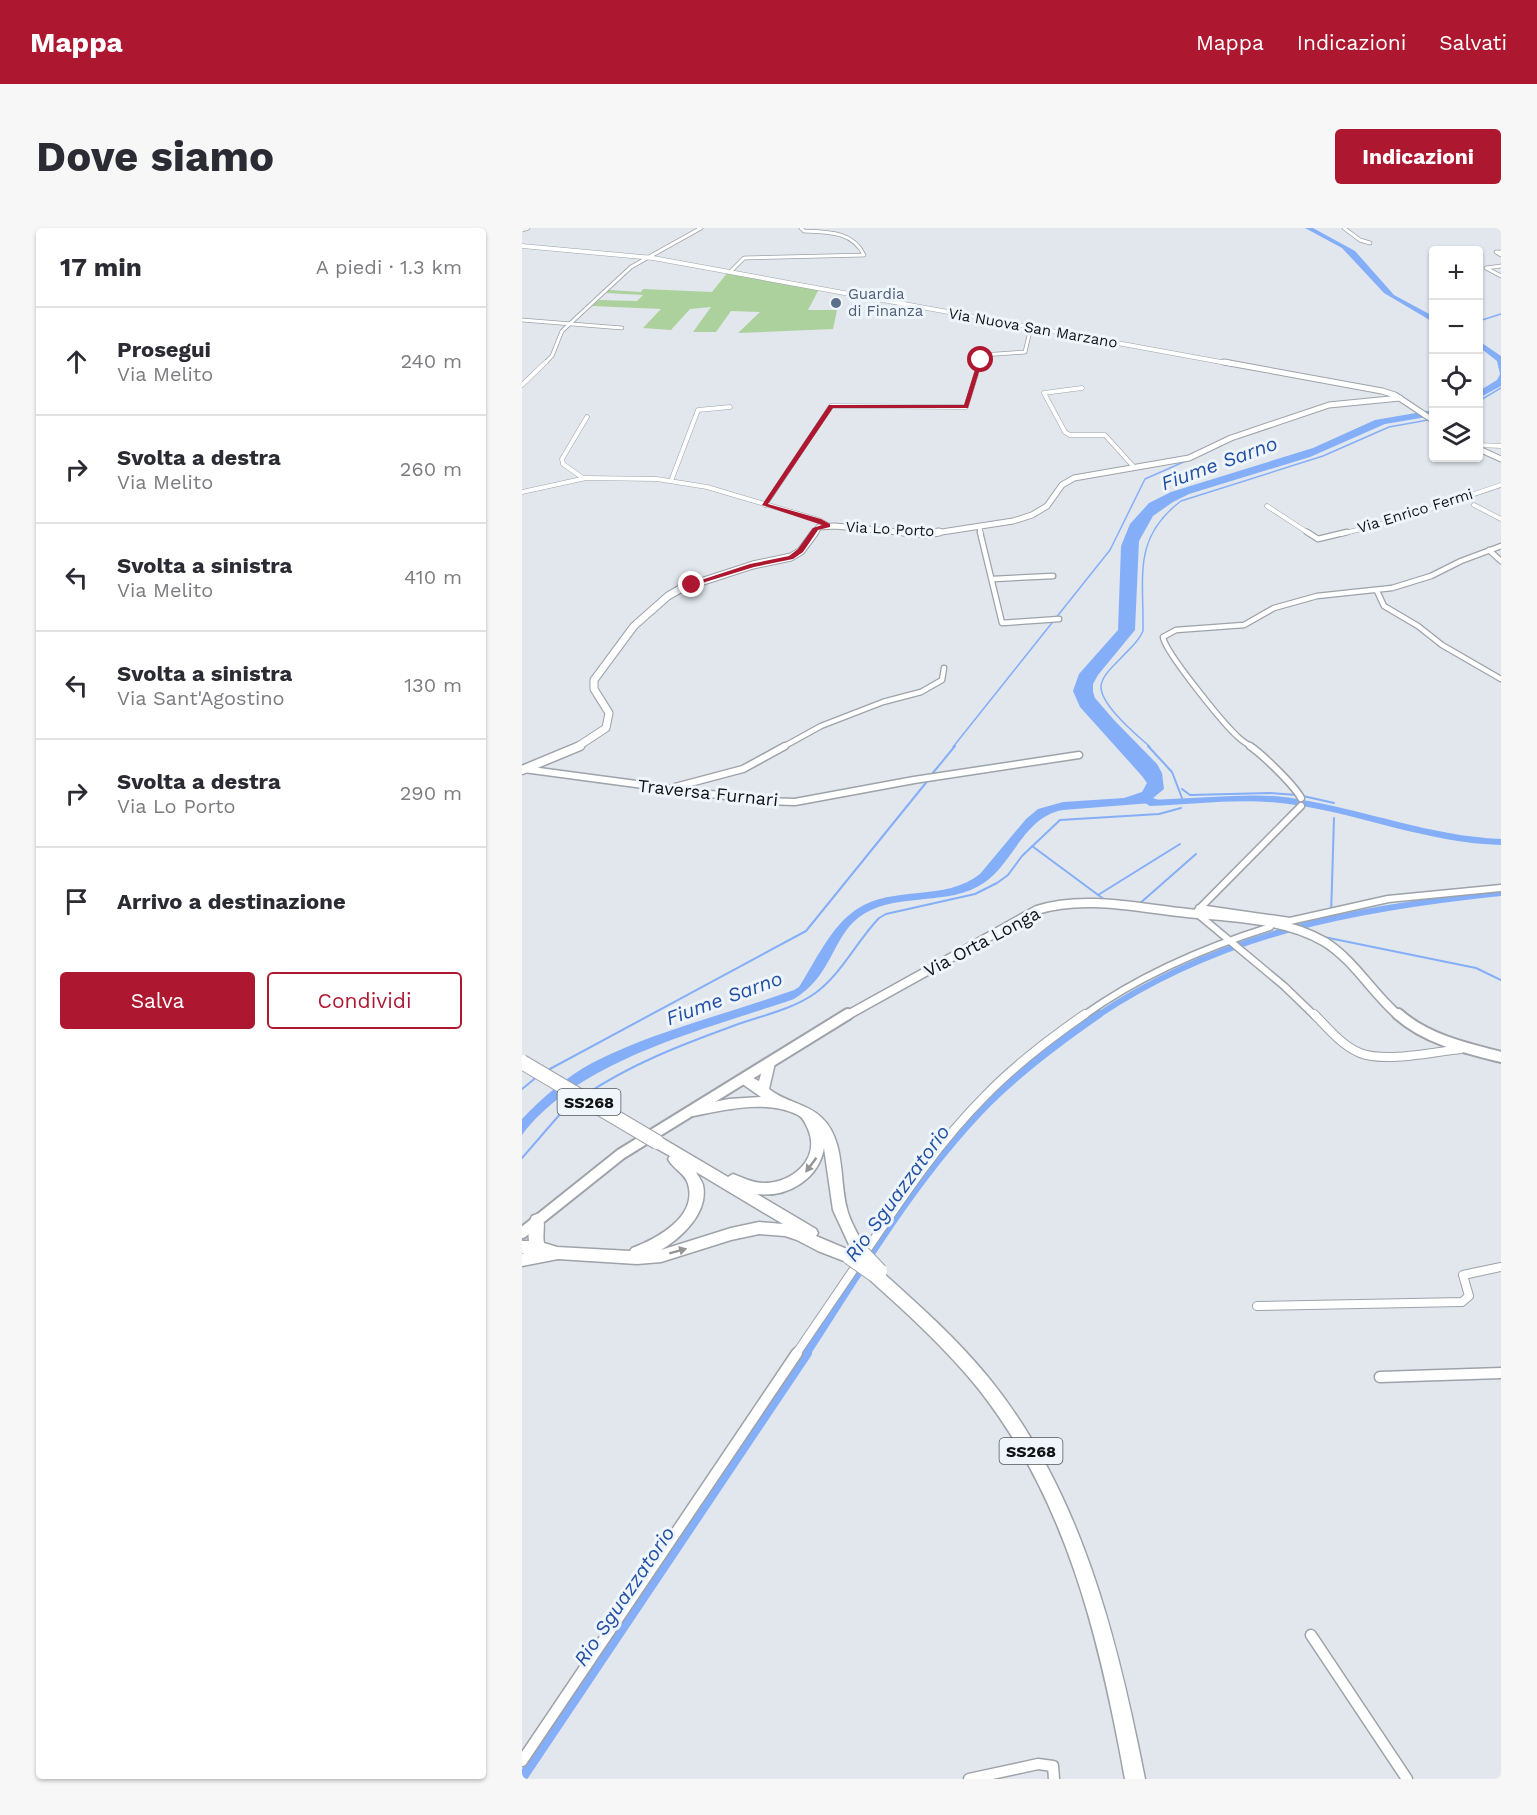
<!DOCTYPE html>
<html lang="it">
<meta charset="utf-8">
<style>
:root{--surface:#fff;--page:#f7f7f7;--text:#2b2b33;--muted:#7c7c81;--line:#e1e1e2;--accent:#ad1830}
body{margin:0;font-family:"Work Sans",sans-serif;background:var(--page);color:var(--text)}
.controls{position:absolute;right:18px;top:18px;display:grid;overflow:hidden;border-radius:6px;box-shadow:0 2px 4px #0004}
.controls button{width:54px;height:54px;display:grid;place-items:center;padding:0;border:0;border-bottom:2px solid var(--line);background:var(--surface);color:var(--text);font:30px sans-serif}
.stop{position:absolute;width:18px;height:18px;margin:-14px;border:4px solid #ad1830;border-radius:50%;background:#fff}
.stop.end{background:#ad1830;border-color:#fff;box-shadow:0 2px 6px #0008}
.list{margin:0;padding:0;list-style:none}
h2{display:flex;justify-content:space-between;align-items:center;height:78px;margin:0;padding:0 24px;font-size:26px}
h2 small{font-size:20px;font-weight:400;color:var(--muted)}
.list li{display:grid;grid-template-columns:39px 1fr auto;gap:18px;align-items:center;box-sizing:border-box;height:108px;padding:0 24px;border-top:2px solid var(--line)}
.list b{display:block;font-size:22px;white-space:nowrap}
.list p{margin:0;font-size:20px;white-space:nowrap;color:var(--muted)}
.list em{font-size:20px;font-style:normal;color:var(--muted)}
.actions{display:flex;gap:12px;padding:18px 24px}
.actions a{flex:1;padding:14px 0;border:2px solid var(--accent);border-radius:6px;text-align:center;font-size:21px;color:var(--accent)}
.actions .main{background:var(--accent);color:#fff}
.icon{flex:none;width:33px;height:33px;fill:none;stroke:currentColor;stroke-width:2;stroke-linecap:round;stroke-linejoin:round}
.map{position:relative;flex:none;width:979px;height:1551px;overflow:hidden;border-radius:6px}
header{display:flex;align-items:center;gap:36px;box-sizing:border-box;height:84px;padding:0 30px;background:var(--accent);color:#fff}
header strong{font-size:28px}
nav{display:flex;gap:33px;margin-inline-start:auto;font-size:21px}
.intro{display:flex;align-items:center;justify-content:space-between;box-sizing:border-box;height:144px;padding:0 36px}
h1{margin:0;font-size:42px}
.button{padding:15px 27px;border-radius:6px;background:var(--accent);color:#fff;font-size:21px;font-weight:700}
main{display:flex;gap:36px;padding:0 36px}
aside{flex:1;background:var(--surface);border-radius:6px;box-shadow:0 2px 4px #0004}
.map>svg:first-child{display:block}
</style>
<header>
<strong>Mappa</strong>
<nav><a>Mappa</a><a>Indicazioni</a><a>Salvati</a></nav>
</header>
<div class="intro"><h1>Dove siamo</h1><a class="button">Indicazioni</a></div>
<main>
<aside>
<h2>17 min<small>A piedi · 1.3 km</small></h2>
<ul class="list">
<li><svg class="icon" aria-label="ahead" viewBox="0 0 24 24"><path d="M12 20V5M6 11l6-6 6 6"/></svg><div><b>Prosegui</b><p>Via Melito</p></div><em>240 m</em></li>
<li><svg class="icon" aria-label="right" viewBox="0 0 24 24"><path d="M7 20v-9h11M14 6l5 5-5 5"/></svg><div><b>Svolta a destra</b><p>Via Melito</p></div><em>260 m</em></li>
<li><svg class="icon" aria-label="left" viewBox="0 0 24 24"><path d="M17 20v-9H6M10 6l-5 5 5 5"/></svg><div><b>Svolta a sinistra</b><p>Via Melito</p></div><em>410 m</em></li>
<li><svg class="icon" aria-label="left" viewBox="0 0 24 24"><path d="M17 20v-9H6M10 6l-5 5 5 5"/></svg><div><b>Svolta a sinistra</b><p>Via Sant'Agostino</p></div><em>130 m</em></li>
<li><svg class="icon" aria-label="right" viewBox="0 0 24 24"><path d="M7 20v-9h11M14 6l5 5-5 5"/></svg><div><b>Svolta a destra</b><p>Via Lo Porto</p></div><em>290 m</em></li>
<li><svg class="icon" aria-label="arrive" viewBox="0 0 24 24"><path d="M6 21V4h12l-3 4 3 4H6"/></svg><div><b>Arrivo a destinazione</b></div></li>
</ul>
<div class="actions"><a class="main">Salva</a><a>Condividi</a></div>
</aside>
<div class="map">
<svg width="979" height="1551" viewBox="0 0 979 1551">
<rect width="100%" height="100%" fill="#e1e7ed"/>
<!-- green -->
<path fill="#acd19c" d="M206,44L297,61L286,82H315L311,101L216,105L238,84L209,83L194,104H171L189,79L168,81L149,102L121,100L139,81L70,78L77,72L115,73L121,67L84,65L87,62L119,64L121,61L190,64Z"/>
<!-- water -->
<path fill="#85aef8" d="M783,0H791L833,23L872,67L911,88V94L862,65L820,20Z
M957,113L979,128V158L957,170V163L975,152L978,146L975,133L957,119Z
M911,182V188L863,196L788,229L667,266L651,274L631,288L617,313L613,402L576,447L571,456V464L573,470L592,492L635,536L640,545L642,561L631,570L642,574L541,582C499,589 491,641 455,659C419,678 370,664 336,690C309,712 310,748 272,771C185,801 57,831 0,907V891C21,869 45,848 72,834C135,802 206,786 272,762L277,759C293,734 309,698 335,681C371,657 423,674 458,646L504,591L516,581L541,574L602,570L620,564L625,555L620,548L558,479L551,463L557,446L596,402L599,318L608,296L627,275L649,264L791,220L853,192Z"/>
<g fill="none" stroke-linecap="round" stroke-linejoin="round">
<!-- stream-far1 -->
<path stroke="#85aef8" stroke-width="1.5" d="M957,93L979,86
M957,173L979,160
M728,206L748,199
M431,519L588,322L623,251L700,217
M628,519C615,507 578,477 579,458C580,448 591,438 598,431C606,422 616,415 621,403C622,349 610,310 659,273L801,228L867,199L906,192"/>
<!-- stream -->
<path stroke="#85aef8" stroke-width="2" d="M626,518L650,544L660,570
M410,546L433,518
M660,561L668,567L748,565L775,567
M781,568L812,575
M510,618L583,672
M576,667L658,616
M616,677L674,626
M809,688L812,590
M802,709L954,740L979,752
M26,842L284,703L407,551
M0,861L16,848
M63,867C109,836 159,817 211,798C238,788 269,782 292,766C319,747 334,714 357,690L364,686L453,666L475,655L486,647L500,628L538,592L637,586L659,580
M0,930L39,885L56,872"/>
<!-- canal-far2 -->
<path stroke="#85aef8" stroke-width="6" d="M575,788C699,705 833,680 979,665"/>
<!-- canal-far1 -->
<path stroke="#85aef8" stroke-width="8" d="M284,1126C340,1040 394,948 466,875C500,841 538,813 577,786"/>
<!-- canal -->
<path stroke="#85aef8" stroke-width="10" d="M0,1550L285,1125"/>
<!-- river -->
<path fill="#85aef8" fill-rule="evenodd" d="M710,568C732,567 753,567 775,571C844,582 908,608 979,611V617C907,615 844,588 774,577C726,569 676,576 628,578L623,575L628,572Z"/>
<defs>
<path id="minor-far5" d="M822,0L838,12L848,15
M0,2L6,0
M979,24H974L979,27
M979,38L964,40L979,48
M208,44L222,30L342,27C331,3 305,4 282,3L279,0
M0,92L100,100
M22,136L30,128L40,103L109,39L179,0
M457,136L460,127L503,124L509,99"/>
<path id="minor-far4" d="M0,157L24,134
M560,160L522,165L543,204L548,207H583L611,238
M957,217L979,218
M61,250L41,236L40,231L65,189
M149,253L176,182L208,179
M0,264L64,250L135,251L185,259L297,292L306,297
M243,277L309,178L444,179L458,134
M952,277L979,291
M745,278L788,306
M457,298L459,306
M819,306L875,292L979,257"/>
<path id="minor-far3" d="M458,304L480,395L537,391
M785,304L796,311L825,304
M967,322L979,333
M471,351L531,348
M855,363L862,378L896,398L920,417L979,451
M261,519L299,498L361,474L399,464L420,452L422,440
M730,519C725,516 719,512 715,508C701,495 643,424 641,409L654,402L722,397L752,380L795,368L870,360L909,348L939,333L979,318"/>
<path id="minor-far2" d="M728,518C741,527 772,557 779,570
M2,541L241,573L273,574L392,552L557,527
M153,559L221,541L263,518
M677,680L768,693L866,671L979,660
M676,682L779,578
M678,688L762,758L793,788
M561,788C618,747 681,720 748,699"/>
<path id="minor-far1" d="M792,786C805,799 820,818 838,825C864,835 911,824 939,821
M342,1026C379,971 416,915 463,868C493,837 527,811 563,786
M735,1078L940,1074L947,1068L941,1047L979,1039
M274,1126L336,1035"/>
<path id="minor" d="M858,1149L979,1145
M789,1407L885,1551
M0,1533L275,1125
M447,1551L516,1536L531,1538L532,1551"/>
<path id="tertiary-far4" d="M0,18L131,30L710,136"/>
<path id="tertiary-far3" d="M702,134L860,163L873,167L912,193
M957,221L979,231
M292,306L297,299L313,298L398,306
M407,306L491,293L510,287L525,278L540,257L552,250L667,230L709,210L807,177L878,170"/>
<path id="tertiary-far2" d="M381,304L404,306L417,304
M55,519L84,500L87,485L72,461V452L112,398L146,368L160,360L231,337L269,329L279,323L293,304"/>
<path id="tertiary-far1" d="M0,542L58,518
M324,788L515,682C562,667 616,680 665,685C711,690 762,690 803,714C832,732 851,766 877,788"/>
<path id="tertiary" d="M876,786C904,811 943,820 979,829
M0,1005L99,926L326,786"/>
<path id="trunk" d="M247,830L251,832L253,835L247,861C263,874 284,875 299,889C324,912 317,952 325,981C328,994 337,1007 342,1019L340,1023L335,1025L330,1023L311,982L302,920C297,951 265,970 235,966L294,1001L296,1005L294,1008L332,1024L334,1029L332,1034L327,1035L296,1023L275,1012L263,1008L237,1006L209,1012L139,1034L115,1036L36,1031L0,1038V1026L2,1025H0V1013H7C6,1004 6,996 10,988L15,986L20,988C24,996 20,1006 22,1015L35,1019L108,1023L110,1020C134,1011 176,989 166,956C163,945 151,941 146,931L148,928L130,918L128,914L130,910L135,909L140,910L206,949L211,946C221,950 231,955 242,955C270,955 299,931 286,901C283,895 281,889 276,887C245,871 203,882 171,888L166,887L165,883L166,879L207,871L239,869L219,855L217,851L219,847L223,846L237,853L243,832ZM174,944L261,996L237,994L209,1000L139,1022C159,1010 187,985 181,957C180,953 176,948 174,944Z
M354,1041L359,1043C397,1077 434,1110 466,1149C559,1263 595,1409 623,1551H603C578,1413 545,1272 455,1159C423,1120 386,1086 349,1053L347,1048L349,1043Z"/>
</defs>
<!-- minor-far5 casing -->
<use href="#minor-far5" stroke="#9da3a9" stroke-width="4.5"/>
<!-- minor-far4 casing -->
<use href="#minor-far4" stroke="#9da3a9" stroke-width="5"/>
<!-- minor-far3 casing -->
<use href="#minor-far3" stroke="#9da3a9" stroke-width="7"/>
<!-- minor-far2 casing -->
<use href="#minor-far2" stroke="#9da3a9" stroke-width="9"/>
<!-- minor-far1 casing -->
<use href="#minor-far1" stroke="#9da3a9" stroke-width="10"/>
<!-- minor casing -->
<use href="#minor" stroke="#9da3a9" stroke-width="13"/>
<!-- tertiary-far4 casing -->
<use href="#tertiary-far4" stroke="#9da3a9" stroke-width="5"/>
<!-- tertiary-far3 casing -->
<use href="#tertiary-far3" stroke="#9da3a9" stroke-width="7"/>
<!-- tertiary-far2 casing -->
<use href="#tertiary-far2" stroke="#9da3a9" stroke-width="9"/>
<!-- tertiary-far1 casing -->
<use href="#tertiary-far1" stroke="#9da3a9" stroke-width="11"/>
<!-- tertiary casing -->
<use href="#tertiary" stroke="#9da3a9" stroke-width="14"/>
<!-- trunk casing -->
<use href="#trunk" stroke="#9da3a9" stroke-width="3"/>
<!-- minor-far5 -->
<use href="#minor-far5" stroke="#fff" stroke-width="3"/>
<!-- minor-far4 -->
<use href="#minor-far4" stroke="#fff" stroke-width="4"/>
<!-- minor-far3 -->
<use href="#minor-far3" stroke="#fff" stroke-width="4.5"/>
<!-- minor-far2 -->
<use href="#minor-far2" stroke="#fff" stroke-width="6"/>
<!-- minor-far1 -->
<use href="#minor-far1" stroke="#fff" stroke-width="8"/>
<!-- minor -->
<use href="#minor" stroke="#fff" stroke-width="10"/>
<!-- tertiary-far4 -->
<use href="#tertiary-far4" stroke="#fff" stroke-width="4"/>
<!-- tertiary-far3 -->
<use href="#tertiary-far3" stroke="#fff" stroke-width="5"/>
<!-- tertiary-far2 -->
<use href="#tertiary-far2" stroke="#fff" stroke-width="7"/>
<!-- tertiary-far1 -->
<use href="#tertiary-far1" stroke="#fff" stroke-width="8"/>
<!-- tertiary -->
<use href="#tertiary" stroke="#fff" stroke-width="10"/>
<!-- trunk -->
<use href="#trunk" fill="#fff" fill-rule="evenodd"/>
<defs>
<path id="trunk-bridge" d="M0,834L135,914
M335,1019L358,1043
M327,1029L354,1048"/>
</defs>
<!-- trunk-bridge casing -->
<use href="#trunk-bridge" stroke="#9da3a9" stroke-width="16" stroke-linecap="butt"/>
<!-- trunk-bridge -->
<use href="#trunk-bridge" stroke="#fff" stroke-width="14"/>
</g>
<!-- one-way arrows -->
<defs><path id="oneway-solid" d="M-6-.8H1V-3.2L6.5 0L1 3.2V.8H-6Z" transform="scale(1.5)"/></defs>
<g fill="#949596">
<use href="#oneway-solid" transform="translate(289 937) rotate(127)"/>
<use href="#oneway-solid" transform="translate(156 1023) rotate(-15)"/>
</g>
<!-- route -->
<path fill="#ad1830" d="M461,131L446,180H311L246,276L299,291L308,296V299L296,302L281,324L271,331L232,339L167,359V356L228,336L267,328L276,321L291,300L300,297L240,277L307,177H442L456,132Z"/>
<!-- markers -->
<circle fill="#5c6f8a" stroke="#eef5fb" stroke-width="2" cx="314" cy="75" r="6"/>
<g text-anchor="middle" stroke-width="6" stroke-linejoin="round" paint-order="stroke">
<!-- far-service labels -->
<g font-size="15" fill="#4e5e75" stroke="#eef5fb" text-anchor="start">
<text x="326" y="71">Guardia<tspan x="326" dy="17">di Finanza</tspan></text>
</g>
<!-- far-street labels -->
<g font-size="15" fill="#111315" stroke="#eef5fb">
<text transform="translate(511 100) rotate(10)" y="5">Via Nuova San Marzano</text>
<text transform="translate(893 283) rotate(-17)" y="5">Via Enrico Fermi</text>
<text transform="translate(368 301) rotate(3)" y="5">Via Lo Porto</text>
</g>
<!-- shield labels -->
<g fill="#eef5fb" stroke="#53575a" stroke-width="1.5">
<rect x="35.5" y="861" width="63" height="26" rx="4.5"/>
<rect x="477.5" y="1210" width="63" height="26" rx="4.5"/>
</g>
<g font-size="16" font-weight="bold" fill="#111315">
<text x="67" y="880">SS268</text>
<text x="509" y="1229">SS268</text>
</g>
<!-- street labels -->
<g font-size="18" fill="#111315" stroke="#eef5fb">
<text transform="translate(186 565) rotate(6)" y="6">Traversa Furnari</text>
<text transform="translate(460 714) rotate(-28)" y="6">Via Orta Longa</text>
</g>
<!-- water labels -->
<g font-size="20" font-style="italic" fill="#234fa4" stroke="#eef5fb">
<text transform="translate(697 235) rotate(-20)" y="7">Fiume Sarno</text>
<text transform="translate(202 770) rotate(-20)" y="7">Fiume Sarno</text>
<text transform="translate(375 965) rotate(-54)" y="7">Rio Sguazzatorio</text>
<text transform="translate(102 1368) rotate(-56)" y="7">Rio Sguazzatorio</text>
</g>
</g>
</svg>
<div class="controls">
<button>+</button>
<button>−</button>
<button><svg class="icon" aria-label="locate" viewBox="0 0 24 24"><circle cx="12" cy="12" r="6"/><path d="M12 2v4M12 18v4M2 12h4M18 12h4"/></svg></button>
<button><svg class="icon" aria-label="layers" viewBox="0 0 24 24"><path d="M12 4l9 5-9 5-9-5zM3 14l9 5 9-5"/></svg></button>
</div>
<div class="stop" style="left:459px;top:132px"></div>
<div class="stop end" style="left:170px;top:357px"></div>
</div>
</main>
